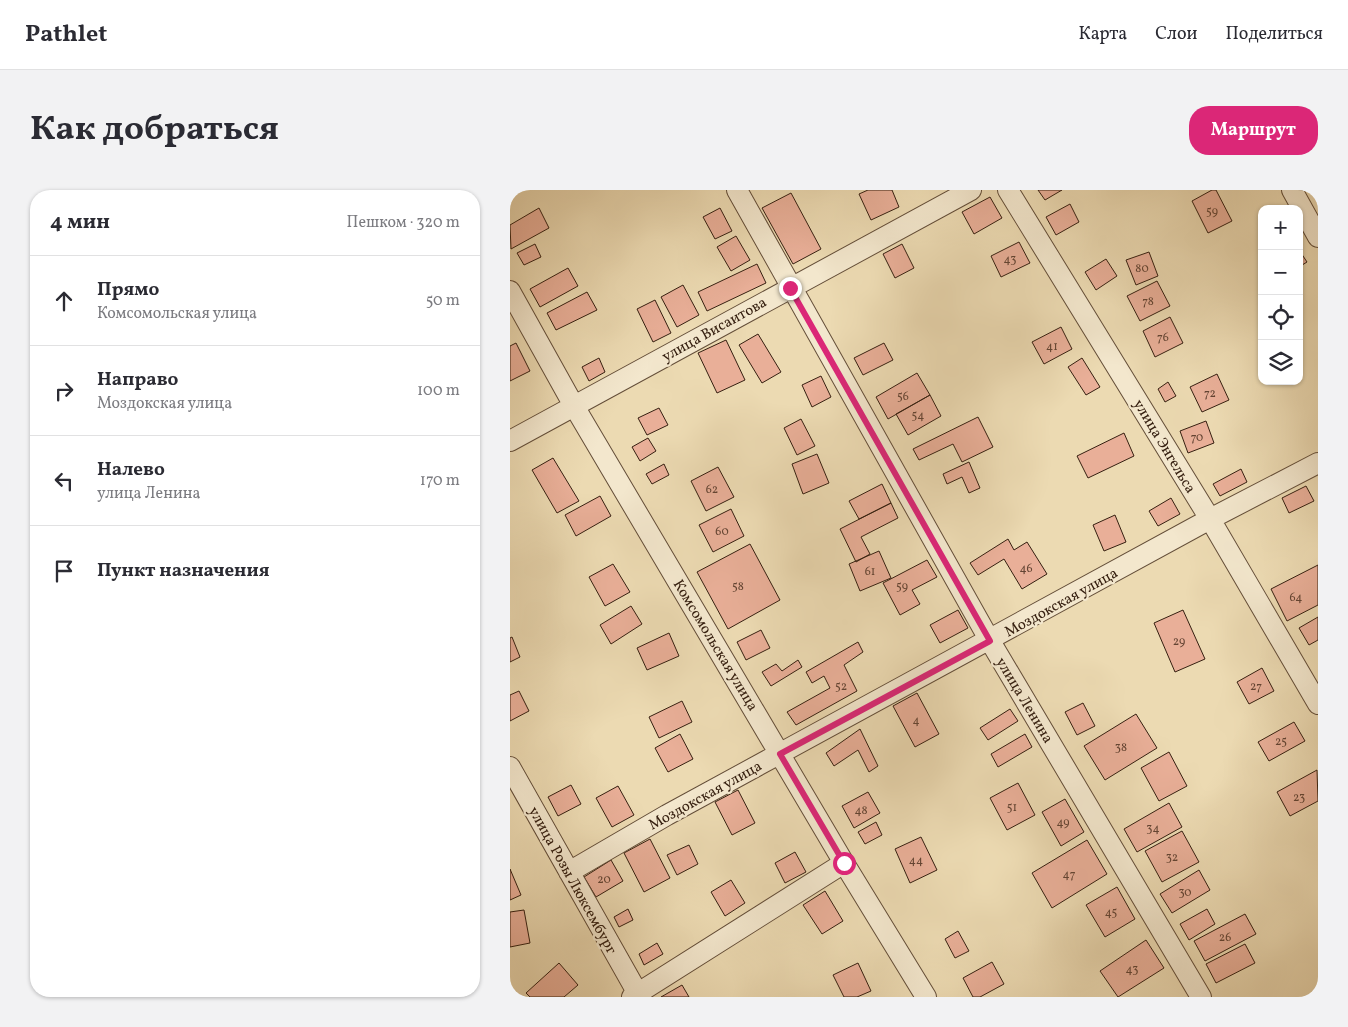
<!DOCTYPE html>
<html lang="ru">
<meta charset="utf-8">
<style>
:root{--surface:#fff;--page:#f2f2f3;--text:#2b2b33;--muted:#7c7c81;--line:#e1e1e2;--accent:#db2777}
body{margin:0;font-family:Vollkorn,serif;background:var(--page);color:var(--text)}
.controls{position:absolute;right:15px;top:15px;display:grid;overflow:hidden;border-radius:10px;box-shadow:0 1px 4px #0004}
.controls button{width:45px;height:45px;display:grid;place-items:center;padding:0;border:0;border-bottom:1px solid var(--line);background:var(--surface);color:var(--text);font:25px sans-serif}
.stop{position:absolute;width:15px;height:15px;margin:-11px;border:4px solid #db2777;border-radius:50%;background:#fff}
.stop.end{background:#db2777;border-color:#fff;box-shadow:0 1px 5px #0008}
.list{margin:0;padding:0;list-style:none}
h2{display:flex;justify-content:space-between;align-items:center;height:65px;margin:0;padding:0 20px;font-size:21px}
h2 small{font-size:16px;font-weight:400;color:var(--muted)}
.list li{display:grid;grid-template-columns:32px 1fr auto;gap:15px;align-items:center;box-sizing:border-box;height:90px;padding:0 20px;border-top:1px solid var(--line)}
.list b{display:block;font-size:19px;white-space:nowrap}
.list p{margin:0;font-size:16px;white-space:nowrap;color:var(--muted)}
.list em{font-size:16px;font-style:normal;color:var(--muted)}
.icon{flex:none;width:28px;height:28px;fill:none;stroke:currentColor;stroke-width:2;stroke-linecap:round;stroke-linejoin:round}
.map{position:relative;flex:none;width:808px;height:807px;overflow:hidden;border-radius:20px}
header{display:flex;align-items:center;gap:30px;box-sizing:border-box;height:70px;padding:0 25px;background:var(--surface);border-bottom:1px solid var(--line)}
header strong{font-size:24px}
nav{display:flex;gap:28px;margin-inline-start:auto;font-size:18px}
.intro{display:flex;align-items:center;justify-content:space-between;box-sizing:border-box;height:120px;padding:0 30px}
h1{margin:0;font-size:35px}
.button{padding:12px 22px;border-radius:20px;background:var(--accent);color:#fff;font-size:18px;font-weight:700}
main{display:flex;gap:30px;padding:0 30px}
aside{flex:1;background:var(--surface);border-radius:20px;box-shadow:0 1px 4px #0004}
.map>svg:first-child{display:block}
</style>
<header>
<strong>Pathlet</strong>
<nav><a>Карта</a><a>Слои</a><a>Поделиться</a></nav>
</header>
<div class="intro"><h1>Как добраться</h1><a class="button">Маршрут</a></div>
<main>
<aside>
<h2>4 мин<small>Пешком · 320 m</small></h2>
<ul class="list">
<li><svg class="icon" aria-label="ahead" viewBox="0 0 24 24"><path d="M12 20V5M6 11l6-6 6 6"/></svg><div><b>Прямо</b><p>Комсомольская улица</p></div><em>50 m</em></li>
<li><svg class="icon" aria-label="right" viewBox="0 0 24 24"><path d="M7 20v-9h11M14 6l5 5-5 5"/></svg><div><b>Направо</b><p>Моздокская улица</p></div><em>100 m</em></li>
<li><svg class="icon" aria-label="left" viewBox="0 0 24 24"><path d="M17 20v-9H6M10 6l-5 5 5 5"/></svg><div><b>Налево</b><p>улица Ленина</p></div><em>170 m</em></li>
<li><svg class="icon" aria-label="arrive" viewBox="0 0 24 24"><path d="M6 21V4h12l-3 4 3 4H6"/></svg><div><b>Пункт назначения</b></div></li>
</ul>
</aside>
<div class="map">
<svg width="808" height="807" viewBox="0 0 808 807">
<rect width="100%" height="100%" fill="#ecdab2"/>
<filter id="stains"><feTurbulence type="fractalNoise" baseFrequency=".004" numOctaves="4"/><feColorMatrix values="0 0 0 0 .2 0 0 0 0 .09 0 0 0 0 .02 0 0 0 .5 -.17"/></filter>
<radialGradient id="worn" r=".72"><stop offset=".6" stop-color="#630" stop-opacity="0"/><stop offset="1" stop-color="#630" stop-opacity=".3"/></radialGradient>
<!-- building -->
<path fill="#e9af98" stroke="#362011" d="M358,0H382L389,17L361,30L349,4Z
M528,0H552L535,10Z
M702,0H706L722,31L698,43L682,11Z
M281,3L311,59L283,74L252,18Z
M480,7L492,28L464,44L452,22Z
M560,14L569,32L546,45L536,27Z
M29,18L39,38L1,59L0,35Z
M210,18L222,41L205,49L193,27Z
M226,46L240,70L221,81L207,57Z
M509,52L520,73L491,87L481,66Z
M25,54L31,67L14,75L7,63Z
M392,54L404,78L385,88L373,64Z
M789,60L797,72L789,77Z
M639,62L648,86L626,95L616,70Z
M596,69L607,86L586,100L575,82Z
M247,74L256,93L197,121L188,102Z
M58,78L68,96L30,117L20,99Z
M647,91L660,116L630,131L617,106Z
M173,95L189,125L167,137L151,107Z
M77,102L87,120L46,140L37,123Z
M145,110L161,143L143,152L127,119Z
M660,127L673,153L645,167L633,141Z
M551,137L562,159L534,174L522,152Z
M248,144L271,182L252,193L229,155Z
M216,150L235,190L207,203L188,163Z
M6,153L20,181L0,191V156Z
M374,153L383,170L353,185L344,168Z
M89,168L95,182L79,191L72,177Z
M572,168L590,197L576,205L558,177Z
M407,183L420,205L378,229L366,207Z
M707,184L719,210L692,222L680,197Z
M311,186L321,207L302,217L292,195Z
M658,192L666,206L655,212L648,199Z
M420,205L431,226L398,245L386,224Z
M149,218L158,235L137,245L128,228Z
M468,227L483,257L452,272L443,254L409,270L403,259Z
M291,229L305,256L287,265L274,238Z
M696,231L704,253L678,263L670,241Z
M614,243L624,266L578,288L567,266Z
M138,248L146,261L130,271L122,257Z
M307,264L319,293L293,304L282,274Z
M43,268L69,311L47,323L22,280Z
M459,272L470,298L459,303L452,287L437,294L433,284Z
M154,274L159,285L142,294L136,284Z
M208,277L224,307L196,321L181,291Z
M731,279L737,292L710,306L703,294Z
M372,294L381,313L349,329L339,311Z
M796,296L804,311L779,323L772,308Z
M90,306L101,326L66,346L55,325Z
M661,308L670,324L648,336L639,321Z
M381,313L388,328L351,347L360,364L346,372L330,339Z
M221,319L234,346L203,362L189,335Z
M605,325L616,352L594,361L583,335Z
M498,349L504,360L517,352L537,384L512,399L494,369L468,385L460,373Z
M240,354L270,410L218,439L187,382Z
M369,361L381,388L350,401L339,374Z
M417,370L427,387L402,400L410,414L390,425L373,393Z
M103,374L120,402L95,416L79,387Z
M808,375V415L777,431L761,399Z
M121,416L132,434L101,454L90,435Z
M448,420L458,438L430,453L420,435Z
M673,420L695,469L665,482L644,433Z
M808,427V450L799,455L789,438Z
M251,440L260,458L236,470L227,452Z
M159,443L169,466L137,480L127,458Z
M2,447L10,467L0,472V448Z
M348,452L353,462L334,475L347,501L286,535L277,522L320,498L314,486L302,493L296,482Z
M288,470L292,477L261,496L252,482L266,474L272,481Z
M752,478L764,501L739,514L727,492Z
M9,501L19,521L0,531V505Z
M407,503L429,544L405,557L383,516Z
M172,511L182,532L149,548L139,527Z
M573,513L585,536L567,545L555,522Z
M500,519L508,531L478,550L470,538Z
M626,524L647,558L595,590L574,556Z
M784,532L795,551L759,571L748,552Z
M350,539L368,576L359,582L348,560L324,576L316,563Z
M170,544L183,569L158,582L145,558Z
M515,544L522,557L488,577L481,564Z
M659,562L677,596L649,611L631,578Z
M807,580L808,611L780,626L767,602Z
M508,593L525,625L497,640L480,608Z
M61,595L71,614L48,626L38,607Z
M108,596L124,625L102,637L86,608Z
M228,600L245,633L222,645L205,612Z
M358,602L370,623L344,638L332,616Z
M555,609L574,642L551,656L532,622Z
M659,613L672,637L627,662L614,639Z
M366,632L372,645L355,654L348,642Z
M672,641L689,672L652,692L635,661Z
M411,647L427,680L400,693L385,659Z
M140,649L160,688L134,702L114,663Z
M577,650L597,684L542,718L522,683Z
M179,655L188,674L167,685L157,665Z
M285,662L296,682L275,693L265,673Z
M101,670L113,691L86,707L74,687Z
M0,679L11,705L0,710Z
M689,680L700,700L662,723L650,704Z
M221,690L235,713L215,726L201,702Z
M607,697L625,729L595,747L576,715Z
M315,701L333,731L312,744L293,715Z
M118,719L123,730L109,737L104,727Z
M697,719L705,734L679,750L670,734Z
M14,720L20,753L0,757V722Z
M735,724L746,744L695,771L684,751Z
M448,741L459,761L445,768L435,749Z
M636,750L654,778L608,807L590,781Z
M147,753L153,764L134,775L129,764Z
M735,754L745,773L706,793L696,774Z
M482,772L494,794L470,807H463L453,788Z
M49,773L68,795L54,807H20L16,803Z
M348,773L361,801L347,807H334L323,785Z
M172,795L179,807H151Z"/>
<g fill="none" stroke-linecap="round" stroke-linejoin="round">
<defs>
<path id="minor" d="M227,0L480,451L691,807
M498,0L700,329L808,514
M782,0L808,47
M0,101L64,216L334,673L416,807
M0,251L461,0
M0,577L127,802
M59,682L157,625L700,329L808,273
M122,807L334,673"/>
</defs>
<!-- minor casing -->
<use href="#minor" stroke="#644e39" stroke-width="22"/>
<!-- minor -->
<use href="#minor" stroke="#f3e7cd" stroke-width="20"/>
</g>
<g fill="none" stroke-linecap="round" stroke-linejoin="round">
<!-- route -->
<path stroke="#db2777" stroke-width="6" d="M280,98L480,451L270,564L334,673"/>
</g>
<g text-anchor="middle" stroke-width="4.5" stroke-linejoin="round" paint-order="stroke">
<!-- number labels -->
<g font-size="12" fill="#634433">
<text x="702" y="25">59</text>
<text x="500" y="73">43</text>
<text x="632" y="82">80</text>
<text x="638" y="115">78</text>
<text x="653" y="151">76</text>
<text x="542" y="160">41</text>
<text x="700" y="207">72</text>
<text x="393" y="210">56</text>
<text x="408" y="229">54</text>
<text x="687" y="251">70</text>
<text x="202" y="303">62</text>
<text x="212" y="345">60</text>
<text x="516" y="382">46</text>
<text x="360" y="385">61</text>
<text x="228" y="400">58</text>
<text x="392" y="400">59</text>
<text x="786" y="411">64</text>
<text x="669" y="455">29</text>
<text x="331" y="500">52</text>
<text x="746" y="500">27</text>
<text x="406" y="534">4</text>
<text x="771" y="555">25</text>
<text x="611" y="561">38</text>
<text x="789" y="611">23</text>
<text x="502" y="621">51</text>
<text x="351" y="624">48</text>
<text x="553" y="636">49</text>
<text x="643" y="642">34</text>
<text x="662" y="671">32</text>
<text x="406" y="674">44</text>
<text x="559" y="688">47</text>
<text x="94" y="693">20</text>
<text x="675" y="706">30</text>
<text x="601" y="726">45</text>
<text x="715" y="751">26</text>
<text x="622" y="783">43</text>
</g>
<!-- street labels -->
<g font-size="15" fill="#362011" stroke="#f3e7cd">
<text transform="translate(204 139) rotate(-29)" y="5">улица Висаитова</text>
<text transform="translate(655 256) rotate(59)" y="5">улица Энгельса</text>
<text transform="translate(551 412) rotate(-29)" y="5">Моздокская улица</text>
<text transform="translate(206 455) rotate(59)" y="5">Комсомольская улица</text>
<text transform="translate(515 510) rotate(59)" y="5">улица Ленина</text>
<text transform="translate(195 605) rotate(-29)" y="5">Моздокская улица</text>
<text transform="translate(63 690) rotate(61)" y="5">улица Розы Люксембург</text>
</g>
</g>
<rect width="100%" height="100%" filter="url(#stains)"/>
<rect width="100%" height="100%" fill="url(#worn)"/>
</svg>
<div class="controls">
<button>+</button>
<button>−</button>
<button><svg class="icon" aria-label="locate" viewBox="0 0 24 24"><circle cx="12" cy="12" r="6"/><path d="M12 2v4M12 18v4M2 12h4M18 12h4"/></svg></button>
<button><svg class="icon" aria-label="layers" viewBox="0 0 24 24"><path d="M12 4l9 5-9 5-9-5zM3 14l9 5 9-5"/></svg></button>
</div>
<div class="stop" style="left:334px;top:673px"></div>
<div class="stop end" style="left:280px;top:98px"></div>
</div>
</main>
